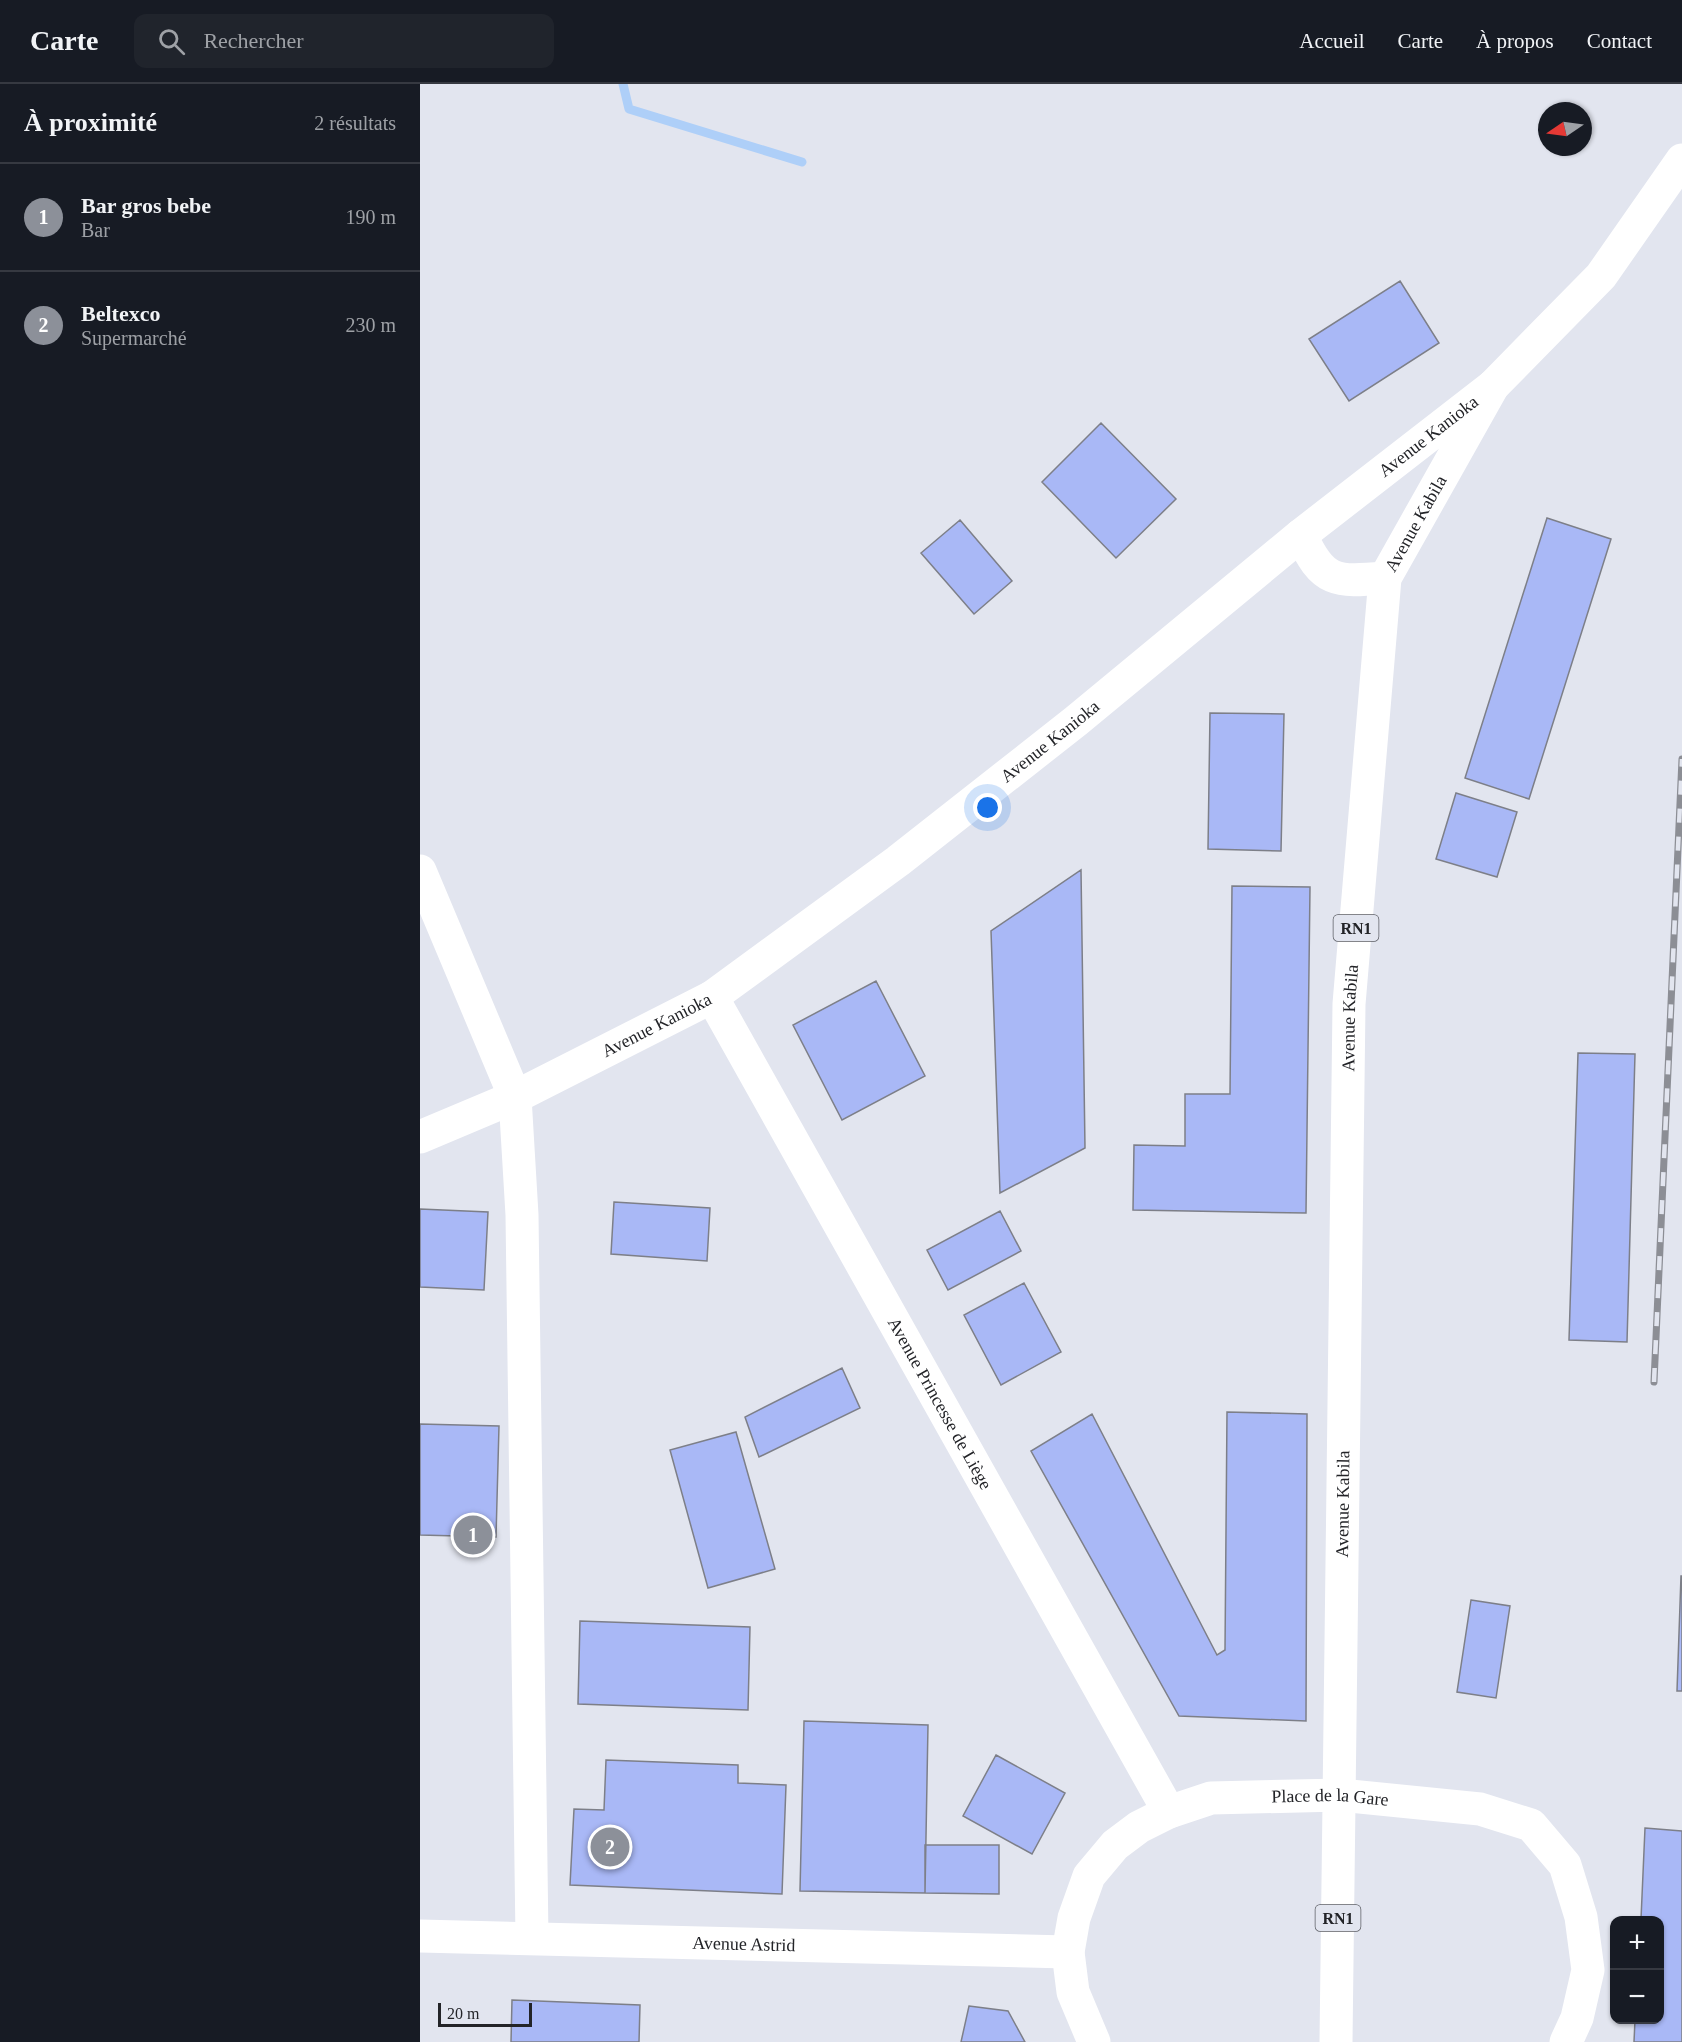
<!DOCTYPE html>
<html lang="fr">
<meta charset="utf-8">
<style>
:root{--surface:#171b24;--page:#20242c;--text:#f1f3f6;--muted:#9ea1a6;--line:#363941;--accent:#8c9099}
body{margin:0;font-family:Georgia,serif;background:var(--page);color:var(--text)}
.controls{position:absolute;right:18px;bottom:18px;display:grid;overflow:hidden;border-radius:12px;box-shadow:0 2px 4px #0004}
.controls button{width:54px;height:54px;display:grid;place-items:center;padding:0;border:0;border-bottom:2px solid var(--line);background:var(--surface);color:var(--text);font:30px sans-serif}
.compass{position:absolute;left:1118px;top:18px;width:54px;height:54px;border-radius:50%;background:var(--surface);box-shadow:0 2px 4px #0004;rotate:257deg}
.scale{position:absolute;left:18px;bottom:15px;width:94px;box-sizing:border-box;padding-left:6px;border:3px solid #232428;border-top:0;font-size:16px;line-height:21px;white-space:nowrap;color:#232428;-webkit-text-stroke:4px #e2e5ef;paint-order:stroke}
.you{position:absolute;left:568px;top:724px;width:21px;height:21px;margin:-15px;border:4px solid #fff;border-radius:50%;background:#1a73e8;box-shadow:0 0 0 9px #1a73e833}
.badge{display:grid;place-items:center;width:39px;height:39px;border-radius:50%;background:var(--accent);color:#fff;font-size:20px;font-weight:700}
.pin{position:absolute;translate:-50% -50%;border:3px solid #fff;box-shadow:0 2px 6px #0006}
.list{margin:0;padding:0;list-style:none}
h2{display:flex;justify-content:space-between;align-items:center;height:78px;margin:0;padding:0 24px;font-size:26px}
h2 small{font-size:20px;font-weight:400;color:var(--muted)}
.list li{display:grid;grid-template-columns:39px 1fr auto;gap:18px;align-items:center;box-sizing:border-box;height:108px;padding:0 24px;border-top:2px solid var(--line)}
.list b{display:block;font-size:22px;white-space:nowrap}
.list p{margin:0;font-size:20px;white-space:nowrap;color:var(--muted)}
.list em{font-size:20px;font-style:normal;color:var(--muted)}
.icon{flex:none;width:33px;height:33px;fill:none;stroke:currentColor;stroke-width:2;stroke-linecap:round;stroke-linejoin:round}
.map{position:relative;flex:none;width:1262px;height:1958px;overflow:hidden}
header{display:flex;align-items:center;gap:36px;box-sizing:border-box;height:84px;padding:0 30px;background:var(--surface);border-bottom:2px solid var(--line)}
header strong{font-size:28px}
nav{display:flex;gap:33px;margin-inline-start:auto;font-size:21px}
.search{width:420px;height:54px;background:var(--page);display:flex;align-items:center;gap:15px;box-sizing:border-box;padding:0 21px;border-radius:12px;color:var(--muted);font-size:22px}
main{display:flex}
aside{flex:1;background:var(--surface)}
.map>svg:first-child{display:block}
</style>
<header>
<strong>Carte</strong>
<div class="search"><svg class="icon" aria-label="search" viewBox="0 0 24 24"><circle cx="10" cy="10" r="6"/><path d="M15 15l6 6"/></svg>Rechercher</div>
<nav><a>Accueil</a><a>Carte</a><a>À propos</a><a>Contact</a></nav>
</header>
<main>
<aside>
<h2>À proximité<small>2 résultats</small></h2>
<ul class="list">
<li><span class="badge">1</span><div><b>Bar gros bebe</b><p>Bar</p></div><em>190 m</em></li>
<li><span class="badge">2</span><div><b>Beltexco</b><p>Supermarché</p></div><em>230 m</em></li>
</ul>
</aside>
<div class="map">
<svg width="1262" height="1958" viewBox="0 0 1262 1958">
<rect width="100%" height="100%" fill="#e2e5ef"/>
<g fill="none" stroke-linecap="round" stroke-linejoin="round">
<!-- stream -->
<path stroke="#aecff8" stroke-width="9" d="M203,0L209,25L382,78"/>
</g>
<!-- building -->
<path fill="#a9b8f6" stroke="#7d7f88" stroke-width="1.5" d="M980,197L1019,259L929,317L889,255Z
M681,339L756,415L696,474L622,398Z
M1127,434L1191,455L1109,715L1045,694Z
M540,436L592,497L554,530L501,469Z
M790,629L864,630L861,767L788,765Z
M1036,709L1097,728L1077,793L1016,775Z
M661,786L665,1064L580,1109L571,847Z
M812,802L890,803L886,1129L713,1126L714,1061L765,1062V1010H810Z
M456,897L505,992L422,1036L373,941Z
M1158,969L1215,970L1207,1258L1149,1256Z
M194,1118L290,1124L287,1177L191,1170Z
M0,1125L68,1128L64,1206L0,1203Z
M580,1127L601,1167L528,1206L507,1166Z
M604,1199L641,1268L581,1301L544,1231Z
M422,1284L440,1324L339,1373L325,1333Z
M807,1328L887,1330L886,1637L759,1632L611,1367L672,1330L797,1571L805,1566Z
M0,1340L79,1342L76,1453L0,1451Z
M316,1348L355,1485L288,1504L250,1366Z
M1261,1492H1262V1607H1257Z
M1051,1516L1090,1522L1076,1614L1037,1608Z
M160,1537L330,1543L328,1626L158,1620Z
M384,1637L508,1641L505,1809L380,1807Z
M576,1671L645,1709L612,1770L543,1732Z
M186,1676L318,1681V1699L366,1701L362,1810L150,1801L154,1725L184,1726Z
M1225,1744L1262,1747V1958H1214L1215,1936H1240V1836H1210L1221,1835Z
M505,1761H579V1810L505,1809Z
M92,1916L220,1921L219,1958H91Z
M549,1922L588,1927L605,1958H541Z"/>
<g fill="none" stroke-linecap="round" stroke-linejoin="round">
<!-- minor -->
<g stroke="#fff" stroke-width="33">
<path d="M0,787L95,1013L102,1131L112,1854"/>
<path id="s1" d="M292,913L749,1728"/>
<path id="s2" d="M0,1852L648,1868"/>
<path id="s3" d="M674,1958L653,1908L648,1868L654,1834L669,1792L695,1761L719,1743L749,1728L791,1714L920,1711L1060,1725L1111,1741L1145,1781L1161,1833L1168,1886L1157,1934L1146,1958"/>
</g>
<!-- tertiary -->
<path stroke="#fff" stroke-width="33" id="s4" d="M0,1053L95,1013L292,913L478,777L656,637L881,451L1073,302"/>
<!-- trunk -->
<g stroke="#fff" stroke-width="33">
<path d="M881,451C903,499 915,498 965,494"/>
<path id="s5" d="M916,1958L929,920L965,494L1073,302L1181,192L1262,76"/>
</g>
<defs>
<path id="rail" d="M1234,1298L1262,675"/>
</defs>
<!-- rail casing -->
<use href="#rail" stroke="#8c8e95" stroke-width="7"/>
<!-- rail -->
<use href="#rail" stroke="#e2e5ef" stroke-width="4.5" stroke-dasharray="14" stroke-linecap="butt"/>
</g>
<g text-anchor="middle" stroke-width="4.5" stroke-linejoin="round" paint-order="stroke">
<!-- shield labels -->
<g fill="#e2e5ef" stroke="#5c5e64" stroke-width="1.5">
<rect x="913.5" y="831" width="45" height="26" rx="4.5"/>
<rect x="895.5" y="1821" width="45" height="26" rx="4.5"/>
</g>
<g font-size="16" font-weight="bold" fill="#232428">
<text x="936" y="850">RN1</text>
<text x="918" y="1840">RN1</text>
</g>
<!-- street labels -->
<g font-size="18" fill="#232428" stroke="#e2e5ef">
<text dy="6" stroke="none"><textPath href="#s4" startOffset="1234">Avenue Kanioka</textPath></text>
<text dy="6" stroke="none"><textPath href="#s5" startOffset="1528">Avenue Kabila</textPath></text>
<text dy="6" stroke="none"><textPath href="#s4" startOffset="748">Avenue Kanioka</textPath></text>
<text dy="6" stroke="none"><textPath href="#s5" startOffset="1024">Avenue Kabila</textPath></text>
<text dy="6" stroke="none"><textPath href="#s4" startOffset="262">Avenue Kanioka</textPath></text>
<text dy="6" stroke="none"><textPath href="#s1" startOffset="466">Avenue Princesse de Liège</textPath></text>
<text dy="6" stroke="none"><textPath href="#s5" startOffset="538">Avenue Kabila</textPath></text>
<text dy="6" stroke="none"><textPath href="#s3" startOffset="441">Place de la Gare</textPath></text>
<text dy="6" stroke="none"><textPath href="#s2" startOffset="324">Avenue Astrid</textPath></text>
</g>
</g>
</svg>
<div class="controls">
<button>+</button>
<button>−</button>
</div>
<svg class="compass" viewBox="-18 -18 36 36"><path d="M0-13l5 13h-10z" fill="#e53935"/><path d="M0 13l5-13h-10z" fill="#9ea1a6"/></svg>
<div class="scale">20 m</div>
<div class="you"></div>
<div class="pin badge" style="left:53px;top:1451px">1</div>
<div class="pin badge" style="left:190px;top:1763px">2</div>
</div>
</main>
